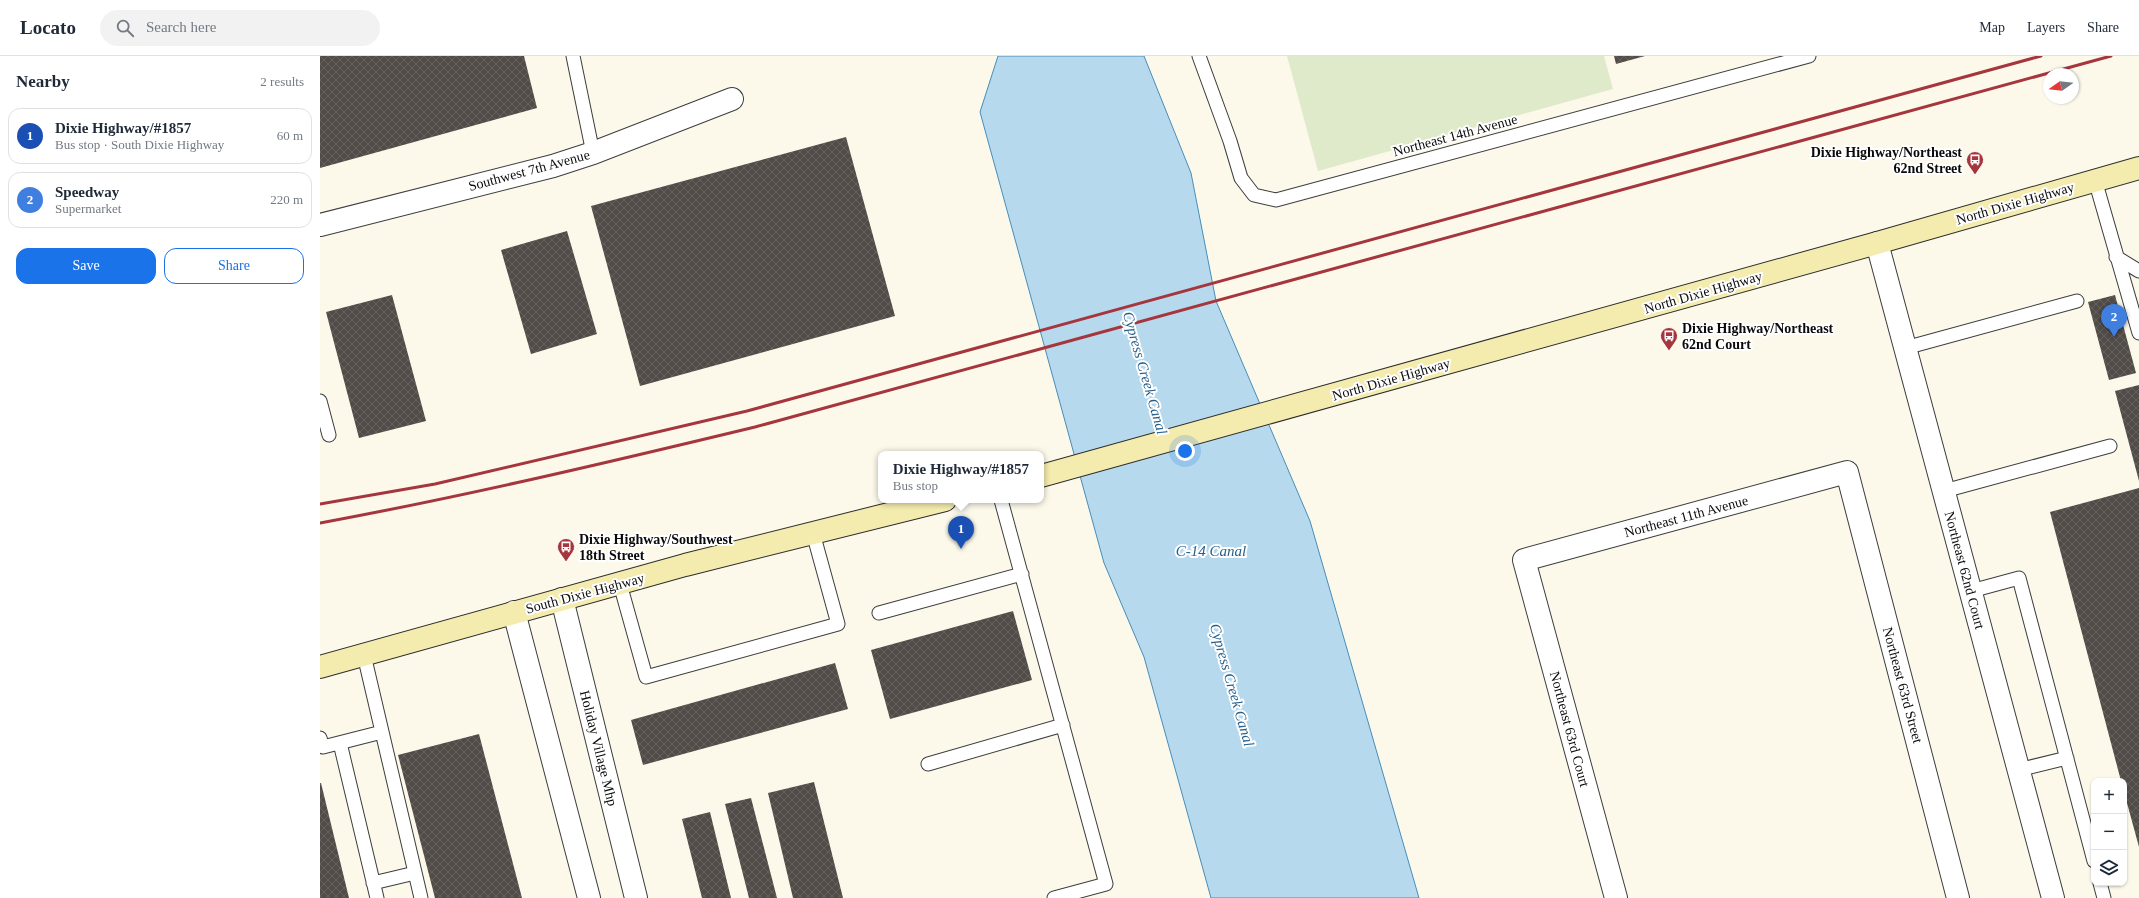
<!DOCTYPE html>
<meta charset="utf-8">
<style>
:root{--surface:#fff;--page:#f2f2f3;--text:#1f2937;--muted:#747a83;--line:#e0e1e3;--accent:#1a73e8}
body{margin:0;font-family:"Times New Roman",serif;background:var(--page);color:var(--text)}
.controls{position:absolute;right:12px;bottom:12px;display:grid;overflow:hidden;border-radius:8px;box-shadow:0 1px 3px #0004}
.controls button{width:36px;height:36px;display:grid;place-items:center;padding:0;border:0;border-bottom:1px solid var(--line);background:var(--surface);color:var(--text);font:20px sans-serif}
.compass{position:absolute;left:1723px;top:12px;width:36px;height:36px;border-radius:50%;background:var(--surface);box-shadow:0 1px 3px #0004;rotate:256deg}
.you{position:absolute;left:865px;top:395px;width:14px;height:14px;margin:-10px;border:3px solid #fff;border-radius:50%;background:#1a73e8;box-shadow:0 0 0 6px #1a73e833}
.badge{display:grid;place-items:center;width:26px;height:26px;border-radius:50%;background:var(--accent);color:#fff;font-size:13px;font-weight:700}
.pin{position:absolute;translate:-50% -33px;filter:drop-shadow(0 1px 2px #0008)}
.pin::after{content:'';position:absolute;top:21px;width:14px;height:12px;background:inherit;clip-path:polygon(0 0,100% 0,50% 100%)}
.popup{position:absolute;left:558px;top:395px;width:166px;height:52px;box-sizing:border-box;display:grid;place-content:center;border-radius:8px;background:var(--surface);filter:drop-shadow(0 1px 3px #0005);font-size:13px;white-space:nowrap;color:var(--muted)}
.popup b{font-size:15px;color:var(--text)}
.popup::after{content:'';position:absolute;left:50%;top:100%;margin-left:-8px;border:8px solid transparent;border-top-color:var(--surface)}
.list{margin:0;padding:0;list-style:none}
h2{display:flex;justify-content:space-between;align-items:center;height:52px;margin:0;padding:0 16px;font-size:17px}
h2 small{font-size:13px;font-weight:400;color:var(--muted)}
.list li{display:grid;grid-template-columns:26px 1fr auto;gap:12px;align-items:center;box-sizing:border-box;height:56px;margin:0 8px 8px;padding:0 8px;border:1px solid var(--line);border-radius:12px}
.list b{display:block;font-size:15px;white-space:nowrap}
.list p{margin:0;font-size:13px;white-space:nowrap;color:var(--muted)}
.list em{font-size:13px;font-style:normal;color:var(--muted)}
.actions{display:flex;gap:8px;padding:12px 16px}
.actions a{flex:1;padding:9px 0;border:1px solid var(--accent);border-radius:12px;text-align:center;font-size:14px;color:var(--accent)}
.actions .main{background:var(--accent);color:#fff}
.icon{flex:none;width:22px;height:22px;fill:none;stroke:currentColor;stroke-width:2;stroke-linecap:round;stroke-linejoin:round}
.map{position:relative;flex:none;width:1819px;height:842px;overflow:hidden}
header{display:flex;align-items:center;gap:24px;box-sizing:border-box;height:56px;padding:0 20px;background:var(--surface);border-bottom:1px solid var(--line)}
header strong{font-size:19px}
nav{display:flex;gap:22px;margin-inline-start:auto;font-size:14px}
.search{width:280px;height:36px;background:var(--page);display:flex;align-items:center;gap:10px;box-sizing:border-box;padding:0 14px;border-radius:22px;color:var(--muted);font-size:15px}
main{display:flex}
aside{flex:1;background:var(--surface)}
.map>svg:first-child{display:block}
</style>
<header>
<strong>Locato</strong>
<div class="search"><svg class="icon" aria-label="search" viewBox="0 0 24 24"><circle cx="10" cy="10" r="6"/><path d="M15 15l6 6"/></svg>Search here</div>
<nav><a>Map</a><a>Layers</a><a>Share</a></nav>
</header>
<main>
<aside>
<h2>Nearby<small>2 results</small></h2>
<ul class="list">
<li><span class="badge" style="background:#1a4fb4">1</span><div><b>Dixie Highway/#1857</b><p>Bus stop · South Dixie Highway</p></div><em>60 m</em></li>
<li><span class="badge" style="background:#3f7fe0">2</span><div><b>Speedway</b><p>Supermarket</p></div><em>220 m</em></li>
</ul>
<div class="actions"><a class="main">Save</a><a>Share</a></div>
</aside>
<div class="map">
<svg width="1819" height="842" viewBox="0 0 1819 842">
<defs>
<pattern id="building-cross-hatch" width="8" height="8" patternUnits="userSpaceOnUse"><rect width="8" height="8" fill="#514c48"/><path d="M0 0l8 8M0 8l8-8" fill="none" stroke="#65615e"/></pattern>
</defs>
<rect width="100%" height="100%" fill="#fcf9eb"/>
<!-- pitch -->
<path fill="#dfeaca" d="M967,0H1284L1293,33L998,115Z"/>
<!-- water -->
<path fill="#b6d9ed" stroke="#478db9" d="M678,0H824L871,117L896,245L990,465L1099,842H891L824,601L784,507L660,56Z"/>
<!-- building -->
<path fill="url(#building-cross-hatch)" d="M0,0H204L217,52L0,112Z
M1294,0H1325L1296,8Z
M526,81L575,260L320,330L271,150Z
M247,175L277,278L211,298L181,194Z
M72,239L106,365L39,382L6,256Z
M1795,239L1816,317L1789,324L1768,246Z
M1819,329V425L1795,335Z
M1819,432V791L1804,736V725H1801L1730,456Z
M693,555L712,624L570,663L551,594Z
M515,607L528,653L323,709L311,664Z
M159,678L202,842H115L78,699Z
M494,726L523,842H473L448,737Z
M0,727H1L29,842H0Z
M431,742L457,842H429L405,748Z
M390,756L411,842H382L362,763Z"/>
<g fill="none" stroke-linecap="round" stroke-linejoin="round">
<defs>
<path id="lane" d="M253,0L273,97
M879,0L910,85L921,122L934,139L956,144L1489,0
M1775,124L1819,277
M1796,201L1819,215
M1585,292L1757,245
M0,345L9,379
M1624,435L1790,390
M681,444L786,828L734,842
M300,528L326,621L518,568L493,477
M1651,535L1699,522L1774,805
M559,557L702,518
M44,599L101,842
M0,682L3,691L62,676
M20,687L57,842
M608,708L743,669
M1698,714L1747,702
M53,827L95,817
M1780,827L1784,842"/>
<path id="street" d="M0,169L233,110L273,97L412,43
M1557,187L1733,842
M242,543L316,842
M194,556L269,842
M1296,842L1204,504L1527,416L1638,842"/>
<path id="secondary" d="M721,420L1557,187L1819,112
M0,611L365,509L625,444"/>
</defs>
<!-- lane casing -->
<use href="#lane" stroke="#3d3d3d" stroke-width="15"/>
<!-- street casing -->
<use href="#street" stroke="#3d3d3d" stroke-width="24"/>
<!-- secondary casing -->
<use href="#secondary" stroke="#2c2c2c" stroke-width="24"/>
<!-- lane -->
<use href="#lane" stroke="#fff" stroke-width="13"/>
<!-- street -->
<use href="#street" stroke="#fff" stroke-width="22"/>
<!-- secondary -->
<use href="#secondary" stroke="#f4ebae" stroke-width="22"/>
<!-- rail -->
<path stroke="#a6363d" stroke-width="3" d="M0,448L115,428L427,355L1721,0
M0,467C146,440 290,406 435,371L1791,0"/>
</g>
<!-- icons -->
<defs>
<symbol id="bus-pin" viewBox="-11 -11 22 30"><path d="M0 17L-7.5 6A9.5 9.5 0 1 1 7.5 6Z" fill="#a6363d" stroke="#fff"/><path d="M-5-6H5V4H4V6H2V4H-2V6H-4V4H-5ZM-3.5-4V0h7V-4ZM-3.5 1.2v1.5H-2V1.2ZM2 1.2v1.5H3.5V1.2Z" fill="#fff"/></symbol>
</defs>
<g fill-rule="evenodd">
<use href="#bus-pin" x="1645" y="94" width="20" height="27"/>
<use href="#bus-pin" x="1339" y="270" width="20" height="27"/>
<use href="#bus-pin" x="236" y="481" width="20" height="27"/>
</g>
<g text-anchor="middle" stroke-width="4" stroke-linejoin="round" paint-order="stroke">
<!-- street labels -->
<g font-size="14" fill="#0a0a0a" stroke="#fff">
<text transform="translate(1135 79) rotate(-15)" y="5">Northeast 14th Avenue</text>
<text transform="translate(209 114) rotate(-15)" y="5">Southwest 7th Avenue</text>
<text transform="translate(1695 147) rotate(-16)" y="5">North Dixie Highway</text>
<text transform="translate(1383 236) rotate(-16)" y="5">North Dixie Highway</text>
<text transform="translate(1071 323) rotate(-16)" y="5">North Dixie Highway</text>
<text transform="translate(1366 460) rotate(-15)" y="5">Northeast 11th Avenue</text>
<text transform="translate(1645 514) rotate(75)" y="5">Northeast 62nd Court</text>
<text transform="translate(265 537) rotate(-15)" y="5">South Dixie Highway</text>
<text transform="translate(1583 629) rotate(75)" y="5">Northeast 63rd Street</text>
<text transform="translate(1250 673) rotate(75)" y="5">Northeast 63rd Court</text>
<text transform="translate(279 692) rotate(76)" y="5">Holiday Village Mhp</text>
</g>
<!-- poi labels -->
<g font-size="14" font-weight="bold" fill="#0a0a0a" stroke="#fff" text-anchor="start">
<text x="1642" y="101" text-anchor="end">Dixie Highway/Northeast<tspan x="1642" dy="16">62nd Street</tspan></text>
<text x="1362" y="277">Dixie Highway/Northeast<tspan x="1362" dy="16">62nd Court</tspan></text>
<text x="259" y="488">Dixie Highway/Southwest<tspan x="259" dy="16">18th Street</tspan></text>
</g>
<!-- water labels -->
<g font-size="15" font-style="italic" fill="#265f8a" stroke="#fff">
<text transform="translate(825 317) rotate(74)" y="5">Cypress Creek Canal</text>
<text x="891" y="500">C-14 Canal</text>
<text transform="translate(912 629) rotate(74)" y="5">Cypress Creek Canal</text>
</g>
</g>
</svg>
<div class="controls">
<button>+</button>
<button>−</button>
<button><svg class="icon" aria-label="layers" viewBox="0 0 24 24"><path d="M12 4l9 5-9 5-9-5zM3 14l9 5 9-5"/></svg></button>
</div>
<svg class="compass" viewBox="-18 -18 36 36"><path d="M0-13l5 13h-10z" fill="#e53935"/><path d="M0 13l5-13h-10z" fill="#747a83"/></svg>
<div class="you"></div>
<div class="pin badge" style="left:641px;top:493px;background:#1a4fb4">1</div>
<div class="popup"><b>Dixie Highway/#1857</b>Bus stop</div>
<div class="pin badge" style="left:1794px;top:281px;background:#3f7fe0">2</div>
</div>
</main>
